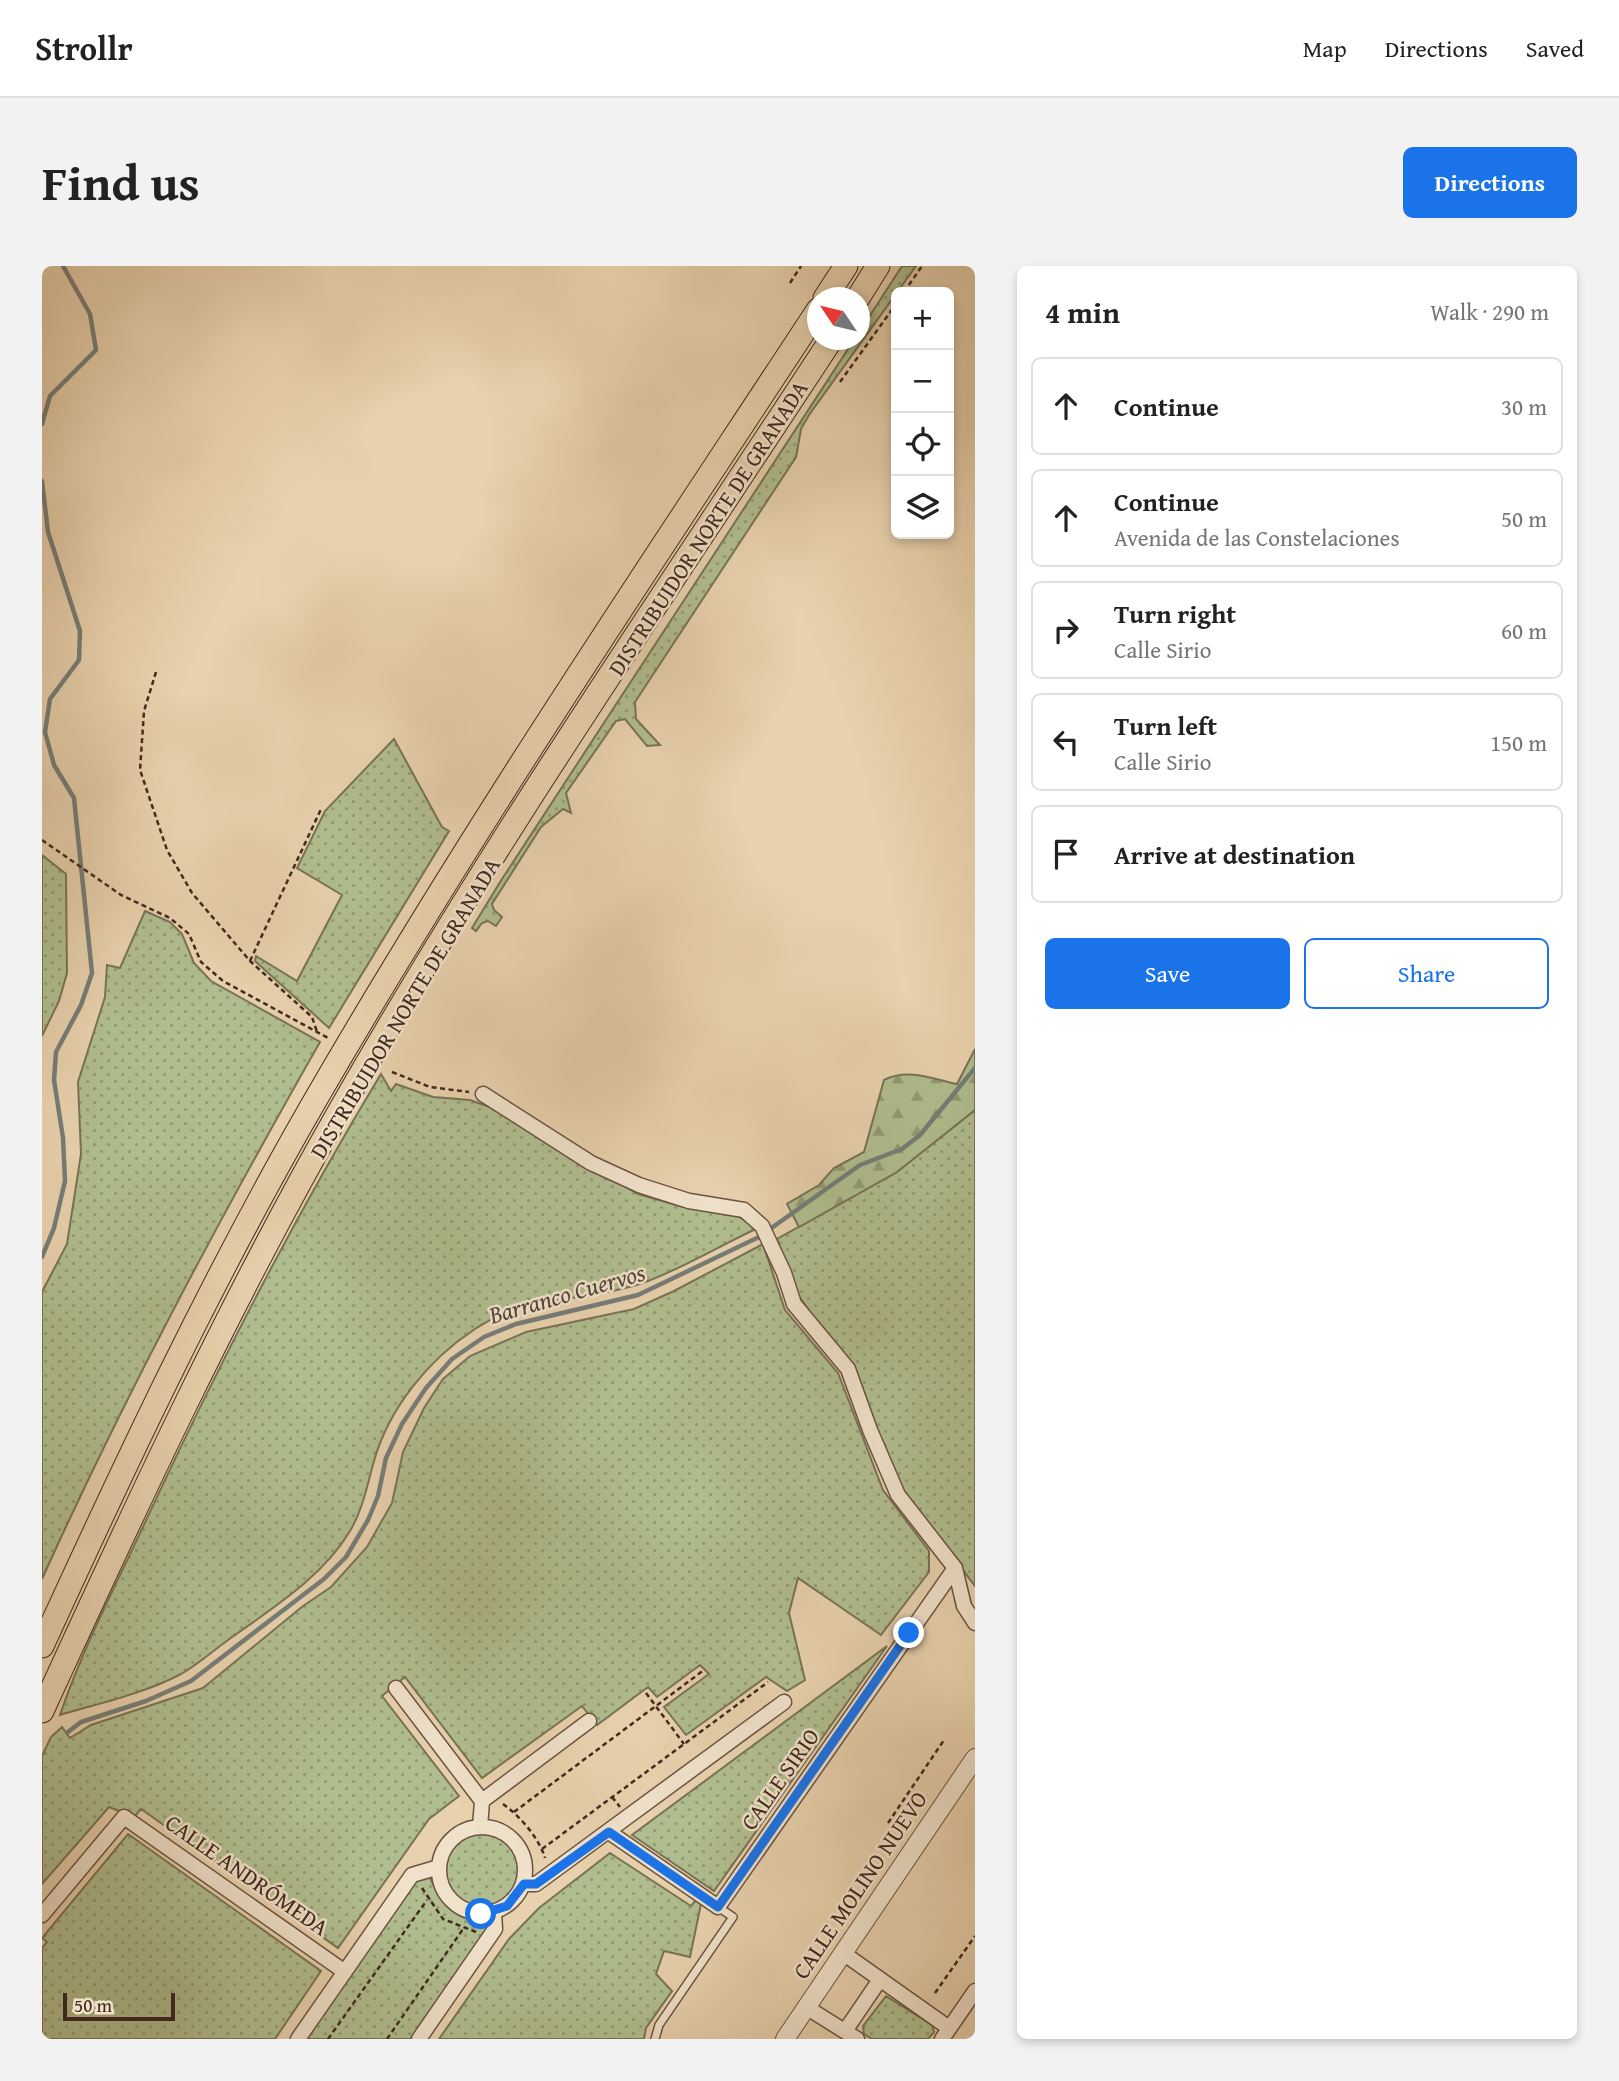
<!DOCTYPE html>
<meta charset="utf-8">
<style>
:root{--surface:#fff;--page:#f2f2f2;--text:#222;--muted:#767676;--line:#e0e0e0;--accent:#1a73e8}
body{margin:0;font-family:"Gentium Book Plus",serif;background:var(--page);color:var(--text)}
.controls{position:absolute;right:21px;top:21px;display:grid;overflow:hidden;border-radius:10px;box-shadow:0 4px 10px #0003}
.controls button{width:63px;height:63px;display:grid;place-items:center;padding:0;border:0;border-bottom:2px solid var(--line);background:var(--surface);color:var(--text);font:35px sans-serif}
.compass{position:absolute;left:765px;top:21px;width:63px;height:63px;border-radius:50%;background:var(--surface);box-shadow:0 4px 10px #0003;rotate:305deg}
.scale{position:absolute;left:21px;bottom:18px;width:112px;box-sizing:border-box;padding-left:7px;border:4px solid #41291e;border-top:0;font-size:19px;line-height:24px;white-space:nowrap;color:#41291e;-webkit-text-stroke:5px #f0e1ca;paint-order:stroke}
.stop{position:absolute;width:21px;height:21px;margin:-16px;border:5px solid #1a73e8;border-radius:50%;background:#fff}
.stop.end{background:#1a73e8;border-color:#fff;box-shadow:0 2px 7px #0008}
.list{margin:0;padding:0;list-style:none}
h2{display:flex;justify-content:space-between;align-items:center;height:91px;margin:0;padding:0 28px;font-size:30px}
h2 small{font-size:23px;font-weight:400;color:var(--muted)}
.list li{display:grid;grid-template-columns:46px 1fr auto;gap:21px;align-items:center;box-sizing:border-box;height:98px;margin:0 14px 14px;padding:0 14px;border:2px solid var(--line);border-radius:10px}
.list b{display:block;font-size:26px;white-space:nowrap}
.list p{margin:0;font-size:23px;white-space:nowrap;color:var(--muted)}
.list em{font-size:23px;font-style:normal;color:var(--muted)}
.actions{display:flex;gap:14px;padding:21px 28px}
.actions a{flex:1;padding:16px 0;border:2px solid var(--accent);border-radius:10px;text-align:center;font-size:24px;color:var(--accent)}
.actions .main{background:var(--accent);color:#fff}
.icon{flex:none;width:38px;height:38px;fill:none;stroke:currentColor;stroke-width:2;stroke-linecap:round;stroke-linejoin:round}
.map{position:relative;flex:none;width:933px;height:1773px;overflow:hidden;border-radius:10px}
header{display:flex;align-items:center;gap:42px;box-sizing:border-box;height:98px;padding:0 35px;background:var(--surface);border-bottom:2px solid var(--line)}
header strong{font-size:33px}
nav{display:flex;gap:38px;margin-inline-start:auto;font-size:24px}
.intro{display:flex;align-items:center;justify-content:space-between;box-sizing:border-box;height:168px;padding:0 42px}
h1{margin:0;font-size:49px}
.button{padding:18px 32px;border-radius:10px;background:var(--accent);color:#fff;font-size:24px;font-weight:700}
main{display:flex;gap:42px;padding:0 42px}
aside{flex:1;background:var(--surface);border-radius:10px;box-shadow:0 4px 10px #0003}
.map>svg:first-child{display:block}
</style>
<header>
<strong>Strollr</strong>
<nav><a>Map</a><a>Directions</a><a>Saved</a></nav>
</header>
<div class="intro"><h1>Find us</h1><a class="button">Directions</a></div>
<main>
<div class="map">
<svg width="933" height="1773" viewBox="0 0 933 1773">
<defs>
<pattern id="green-dots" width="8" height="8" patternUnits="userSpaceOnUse" patternTransform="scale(1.75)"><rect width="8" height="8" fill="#b0bd8e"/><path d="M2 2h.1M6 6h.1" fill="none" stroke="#919a73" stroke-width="1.8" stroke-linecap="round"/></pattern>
<pattern id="forest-firs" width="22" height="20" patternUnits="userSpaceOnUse" patternTransform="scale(1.75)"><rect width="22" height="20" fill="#b0bd8e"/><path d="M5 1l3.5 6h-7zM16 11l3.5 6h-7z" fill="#919a73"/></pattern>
</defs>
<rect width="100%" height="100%" fill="#e8d1ad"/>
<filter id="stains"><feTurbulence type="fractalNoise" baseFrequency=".00286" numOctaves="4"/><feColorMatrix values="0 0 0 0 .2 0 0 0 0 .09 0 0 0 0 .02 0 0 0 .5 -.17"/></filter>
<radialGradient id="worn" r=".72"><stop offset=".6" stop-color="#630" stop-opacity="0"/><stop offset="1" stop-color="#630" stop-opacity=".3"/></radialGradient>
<!-- green -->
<path fill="url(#green-dots)" stroke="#787356" stroke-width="2" d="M860,0H874L767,149L759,163L754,191L593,436L594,453L618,479L605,480L583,453L574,455L524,527L529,547L521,543L499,561L450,638L452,644L460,651L454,660L446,655L440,657L434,665L430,662L460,613L812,74H818V65Z
M352,473L400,561L407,565L287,762L213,695L214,690L255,715L300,629L255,602L283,545Z
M0,589L24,608L25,707L17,735L0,770Z
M103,645L128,656L140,668L152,697L169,715L278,776C178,952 83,1129 0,1313V1026L25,978L39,888L36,816L63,731L65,699L78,702Z
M339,808L349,825L354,818L391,831L428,834L456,844L596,928L641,941L688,946L716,962C679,979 643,1001 606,1015C550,1036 484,1028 433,1063C387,1093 347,1142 332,1195C325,1220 321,1243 308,1265C280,1312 229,1343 186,1374C171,1385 155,1399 139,1408C101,1428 58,1437 18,1449C41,1381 76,1315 106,1250C176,1100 253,950 339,808Z
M933,844V1320L854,1216L800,1091L754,1026L735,973L855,906Z
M721,978L743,1044L796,1107L841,1224L887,1285V1306L839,1369L756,1312L747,1347L763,1414L745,1425L724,1411L644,1469L622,1441L667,1408L658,1399L615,1431L606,1421L555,1459L540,1440L440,1512L363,1411L340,1430L417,1530L387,1553L296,1682L99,1543L92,1551L67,1541L0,1618V1490L9,1471L20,1461L28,1472L49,1459L161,1422L261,1340L289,1321L325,1281L350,1237L361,1186L382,1142L401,1113L428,1090L484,1066L592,1043L632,1025Z
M845,1380L672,1625L590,1569Z
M86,1568L279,1705L233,1773H0V1682L5,1676L0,1672Z
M403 1605a37 37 0 1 1 74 0a37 37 0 1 1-74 0Z
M568,1587L649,1640L654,1634L659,1638L648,1691L622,1685L614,1708L630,1725L604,1762L602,1773H397L467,1673L497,1642Z
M387,1609C400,1641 412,1651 447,1655L446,1666L370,1773H261L372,1613Z
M844,1730L890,1759L892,1766L886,1773H830L822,1768L821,1760Z"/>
<!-- forest -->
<path fill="url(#forest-firs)" stroke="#787356" stroke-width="2" d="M933,783V844L855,906L757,961L745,938L777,919L792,902L822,886L842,814C866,802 891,813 915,818Z"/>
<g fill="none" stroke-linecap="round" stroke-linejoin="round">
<!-- stream -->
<path stroke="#767d78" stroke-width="4.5" d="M0,158L8,130L54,84L48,48L21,0
M0,215L6,266L38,365L37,394L8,433L3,466L12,499L32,532L50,707L39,739L14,786L12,814L21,872L23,915L12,962L0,991
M26,1466L39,1456L104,1435L149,1415L282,1313L304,1291L326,1254L336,1230L344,1192L360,1158L384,1122L410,1093L442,1071L474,1058L596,1029L717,971L818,899L860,883L878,869L933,802"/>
<defs>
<path id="service" d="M613,1773L617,1759L691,1651L676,1641"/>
<path id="minor" d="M441,828L549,897L597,919L647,935L702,944L720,960L742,1007L752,1038L806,1103L828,1164L856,1229L913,1302L922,1340L933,1357
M354,1422L440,1535
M397 1604a43 43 0 1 1 86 0a43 43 0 1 1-86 0Z
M438,1561L440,1535L547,1455
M567,1566L676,1641L913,1302
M482,1618H494L742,1436
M0,1649L82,1551L303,1706
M801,1687L907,1762
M764,1741L815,1773
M803,1765L837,1715
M256,1773L370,1609L397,1601
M377,1773L453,1663L452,1646
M900,1773L933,1725"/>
<path id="tertiary" d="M743,1773L933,1492"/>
<path id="primary" d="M783,32L804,0
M816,32L836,0
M0,1380C84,1196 170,1013 271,838C428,566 604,306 776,44
M0,1445C93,1242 186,1040 297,846C448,581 622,329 789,74"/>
</defs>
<!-- service casing -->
<use href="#service" stroke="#6b5342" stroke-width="10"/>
<!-- minor casing -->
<use href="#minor" stroke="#6b5342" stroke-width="17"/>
<!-- tertiary casing -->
<use href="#tertiary" stroke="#6b5342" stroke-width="20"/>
<!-- primary casing -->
<use href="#primary" stroke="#41291e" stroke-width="25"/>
<!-- path -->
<path stroke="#41291e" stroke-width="2.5" stroke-dasharray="5 3.5" stroke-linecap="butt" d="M748,17L759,0
M862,26L880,0
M798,116L854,38
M114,406L102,445L98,504L125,584L150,627L208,695L270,751L275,766
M0,574L79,629L128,652L147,668L159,696L181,715L288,773
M208,695L280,541
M350,806L388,821L427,826
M604,1427L642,1478
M570,1531L578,1541
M461,1538C478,1550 497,1572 503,1592
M472,1546L662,1404
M846,1557L902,1474
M500,1583L726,1416
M380,1622L401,1653L434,1666
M893,1727L933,1670
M286,1773L385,1634
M345,1773L421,1663"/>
<!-- service -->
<use href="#service" stroke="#f0e1ca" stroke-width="7"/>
<!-- minor -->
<use href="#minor" stroke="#f0e1ca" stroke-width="14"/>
<!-- tertiary -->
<use href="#tertiary" stroke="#f0e1ca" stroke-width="18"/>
<!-- primary -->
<use href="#primary" stroke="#e8d1ad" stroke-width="23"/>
</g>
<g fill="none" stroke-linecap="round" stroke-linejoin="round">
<!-- route -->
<path stroke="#1a73e8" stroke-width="9" d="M439,1648L465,1640L482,1618H494L567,1566L676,1641L867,1367"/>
</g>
<g text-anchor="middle" stroke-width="5" stroke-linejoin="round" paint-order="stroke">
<!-- street labels -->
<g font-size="23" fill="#41291e" stroke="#f0e1ca">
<text transform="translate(666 262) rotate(-57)" y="8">DISTRIBUIDOR NORTE DE GRANADA</text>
<text transform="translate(363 742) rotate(-59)" y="8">DISTRIBUIDOR NORTE DE GRANADA</text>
<text transform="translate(738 1513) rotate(-55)" y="8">CALLE SIRIO</text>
<text transform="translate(205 1609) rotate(35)" y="8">CALLE ANDRÓMEDA</text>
<text transform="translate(818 1619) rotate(-56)" y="8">CALLE MOLINO NUEVO</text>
</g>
<!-- water labels -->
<g font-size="24" font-style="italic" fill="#53453c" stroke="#f0e1ca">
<text transform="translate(525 1028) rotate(-16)" y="8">Barranco Cuervos</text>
</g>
</g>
<rect width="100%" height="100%" filter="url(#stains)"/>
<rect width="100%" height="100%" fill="url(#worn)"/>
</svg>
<div class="controls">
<button>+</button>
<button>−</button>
<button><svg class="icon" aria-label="locate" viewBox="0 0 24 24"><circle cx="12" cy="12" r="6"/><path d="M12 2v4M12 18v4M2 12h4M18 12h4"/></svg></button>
<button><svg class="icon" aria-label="layers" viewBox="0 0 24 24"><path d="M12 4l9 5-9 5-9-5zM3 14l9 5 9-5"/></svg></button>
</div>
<svg class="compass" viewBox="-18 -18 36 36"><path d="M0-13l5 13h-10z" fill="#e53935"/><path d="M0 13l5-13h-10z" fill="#767676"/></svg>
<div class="scale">50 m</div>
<div class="stop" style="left:439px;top:1648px"></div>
<div class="stop end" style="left:867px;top:1367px"></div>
</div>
<aside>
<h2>4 min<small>Walk · 290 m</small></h2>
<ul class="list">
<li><svg class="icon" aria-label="ahead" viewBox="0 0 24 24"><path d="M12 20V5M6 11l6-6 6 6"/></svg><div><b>Continue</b></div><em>30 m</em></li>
<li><svg class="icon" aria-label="ahead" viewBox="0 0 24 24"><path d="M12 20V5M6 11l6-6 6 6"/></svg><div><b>Continue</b><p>Avenida de las Constelaciones</p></div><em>50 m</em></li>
<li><svg class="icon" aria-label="right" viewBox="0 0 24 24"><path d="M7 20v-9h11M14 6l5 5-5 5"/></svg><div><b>Turn right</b><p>Calle Sirio</p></div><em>60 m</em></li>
<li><svg class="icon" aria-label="left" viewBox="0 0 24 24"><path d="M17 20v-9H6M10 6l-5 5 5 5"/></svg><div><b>Turn left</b><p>Calle Sirio</p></div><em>150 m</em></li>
<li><svg class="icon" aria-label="arrive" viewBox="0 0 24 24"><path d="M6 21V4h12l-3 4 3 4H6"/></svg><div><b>Arrive at destination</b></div></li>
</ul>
<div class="actions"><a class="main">Save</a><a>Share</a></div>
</aside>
</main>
